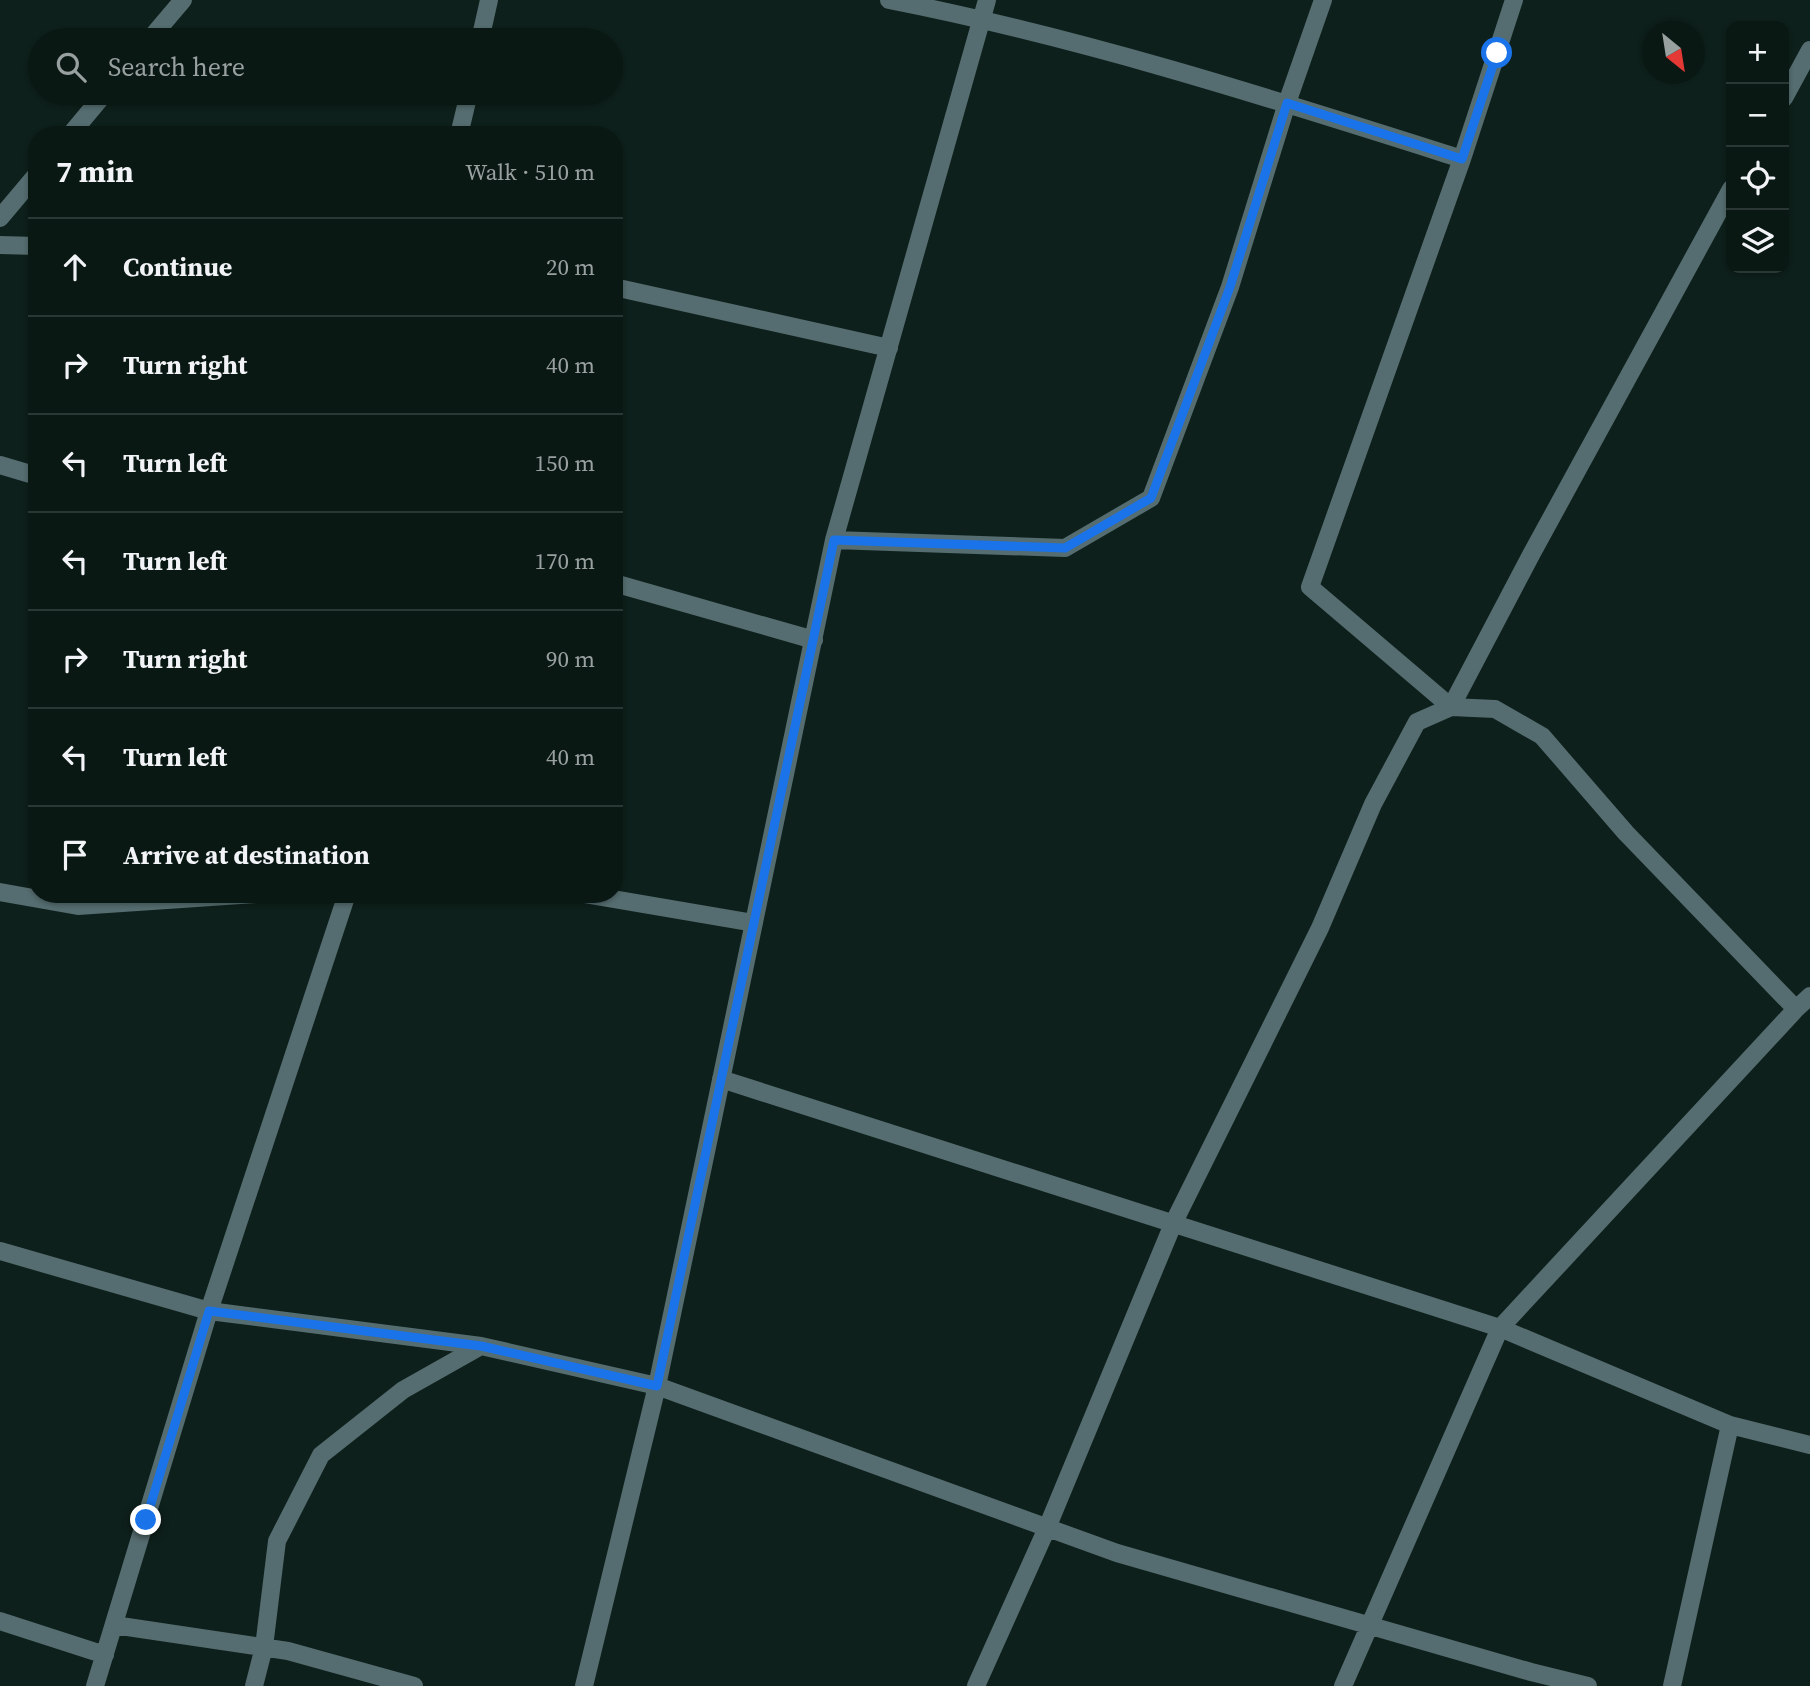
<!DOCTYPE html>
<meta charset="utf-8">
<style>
:root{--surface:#0a1814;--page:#182522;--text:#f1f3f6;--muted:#99a0a0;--line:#2a3734}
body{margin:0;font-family:"Source Serif 4",serif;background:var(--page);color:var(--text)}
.controls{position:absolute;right:21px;top:21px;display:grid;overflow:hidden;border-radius:14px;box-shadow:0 2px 5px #0004}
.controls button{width:63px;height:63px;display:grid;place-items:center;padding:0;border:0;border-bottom:2px solid var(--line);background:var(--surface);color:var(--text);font:35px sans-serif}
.compass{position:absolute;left:1642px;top:21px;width:63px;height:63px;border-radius:50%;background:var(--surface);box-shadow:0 2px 5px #0004;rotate:150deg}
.stop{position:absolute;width:21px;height:21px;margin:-16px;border:5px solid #1a73e8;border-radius:50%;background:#fff}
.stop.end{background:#1a73e8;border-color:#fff;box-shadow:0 2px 7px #0008}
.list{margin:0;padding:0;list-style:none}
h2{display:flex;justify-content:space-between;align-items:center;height:91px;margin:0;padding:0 28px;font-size:30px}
h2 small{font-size:23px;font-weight:400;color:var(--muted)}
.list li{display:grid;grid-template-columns:46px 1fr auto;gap:21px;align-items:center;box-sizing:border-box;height:98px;padding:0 28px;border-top:2px solid var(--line)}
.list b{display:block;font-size:26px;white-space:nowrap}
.list em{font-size:23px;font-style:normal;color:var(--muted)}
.icon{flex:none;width:38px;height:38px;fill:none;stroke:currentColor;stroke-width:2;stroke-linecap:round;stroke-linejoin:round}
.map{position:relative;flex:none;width:1810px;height:1686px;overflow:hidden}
.search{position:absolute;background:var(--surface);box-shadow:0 2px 5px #0004;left:28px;top:28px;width:595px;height:77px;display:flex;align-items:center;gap:18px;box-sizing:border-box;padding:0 24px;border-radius:38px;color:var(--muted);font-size:26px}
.panel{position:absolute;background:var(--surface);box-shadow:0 2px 5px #0004;left:28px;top:126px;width:595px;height:777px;border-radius:28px}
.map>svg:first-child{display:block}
</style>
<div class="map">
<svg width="1810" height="1686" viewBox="0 0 1810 1686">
<rect width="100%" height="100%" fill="#0e201b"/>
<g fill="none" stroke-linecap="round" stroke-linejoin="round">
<!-- street -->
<path stroke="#556d70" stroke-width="18" d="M889,0C1083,38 1273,99 1462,159
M1514,0L1462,159L1310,587L1451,707L1532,553L1731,189
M149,40L183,0
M480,40L489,0
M1784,98L1810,50
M70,135L105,93
M459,135L469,93
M0,218L37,174
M0,245L37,246
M614,287L889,348
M0,465L37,476
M834,540L1065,548L1151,498L1230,287L1287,103L1323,0
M614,583L814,640
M0,892L78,906L256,894
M584,894L754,923
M1796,1009L1810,996
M721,1079L1500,1328L1730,1425L1810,1445
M0,1251L209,1311L481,1346L657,1386L1117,1553L1531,1672L1588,1686
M0,1621L105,1655
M114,1625L288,1651L414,1686
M95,1686L209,1311L347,894
M254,1686L264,1647L277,1541L321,1455L403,1390L481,1346
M584,1686L657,1386L834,540L987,0
M976,1686L1047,1528L1173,1224L1320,928L1373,804L1417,722L1451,707L1495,709L1542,736L1626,833L1796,1009L1500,1328L1343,1686
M1672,1686L1730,1425"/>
</g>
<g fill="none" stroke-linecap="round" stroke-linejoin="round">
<!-- route -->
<path stroke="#1a73e8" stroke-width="9" d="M146,1520L209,1311L481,1346L657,1386L834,540L1065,548L1151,498L1230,287L1287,103L1462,159L1497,53"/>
</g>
</svg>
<div class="controls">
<button>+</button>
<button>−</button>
<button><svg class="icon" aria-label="locate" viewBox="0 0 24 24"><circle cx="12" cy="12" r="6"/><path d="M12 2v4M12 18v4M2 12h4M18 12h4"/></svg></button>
<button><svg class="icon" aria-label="layers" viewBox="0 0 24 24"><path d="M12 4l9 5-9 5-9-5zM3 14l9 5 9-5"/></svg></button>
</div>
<svg class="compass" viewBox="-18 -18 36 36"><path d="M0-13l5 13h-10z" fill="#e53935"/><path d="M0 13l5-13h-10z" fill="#99a0a0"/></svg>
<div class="stop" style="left:1497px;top:53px"></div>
<div class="stop end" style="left:146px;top:1520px"></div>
<div class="search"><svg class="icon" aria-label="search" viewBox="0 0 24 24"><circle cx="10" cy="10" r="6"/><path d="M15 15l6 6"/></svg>Search here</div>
<section class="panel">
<h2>7 min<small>Walk · 510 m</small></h2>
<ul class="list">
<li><svg class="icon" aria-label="ahead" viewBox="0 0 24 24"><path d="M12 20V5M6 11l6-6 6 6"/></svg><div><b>Continue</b></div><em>20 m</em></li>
<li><svg class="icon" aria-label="right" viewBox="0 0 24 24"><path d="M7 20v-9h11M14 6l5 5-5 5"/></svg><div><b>Turn right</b></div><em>40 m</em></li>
<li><svg class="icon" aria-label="left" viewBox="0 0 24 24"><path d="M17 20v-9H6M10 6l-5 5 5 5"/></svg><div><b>Turn left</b></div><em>150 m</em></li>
<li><svg class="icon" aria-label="left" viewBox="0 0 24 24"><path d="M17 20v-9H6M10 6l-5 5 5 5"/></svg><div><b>Turn left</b></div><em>170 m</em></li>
<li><svg class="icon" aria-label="right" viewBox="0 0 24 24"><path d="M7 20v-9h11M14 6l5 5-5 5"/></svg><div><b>Turn right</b></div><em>90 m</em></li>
<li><svg class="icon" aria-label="left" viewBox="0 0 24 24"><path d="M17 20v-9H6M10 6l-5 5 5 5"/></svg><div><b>Turn left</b></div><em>40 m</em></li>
<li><svg class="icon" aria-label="arrive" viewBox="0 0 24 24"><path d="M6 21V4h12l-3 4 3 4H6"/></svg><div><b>Arrive at destination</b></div></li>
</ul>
</section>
</div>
